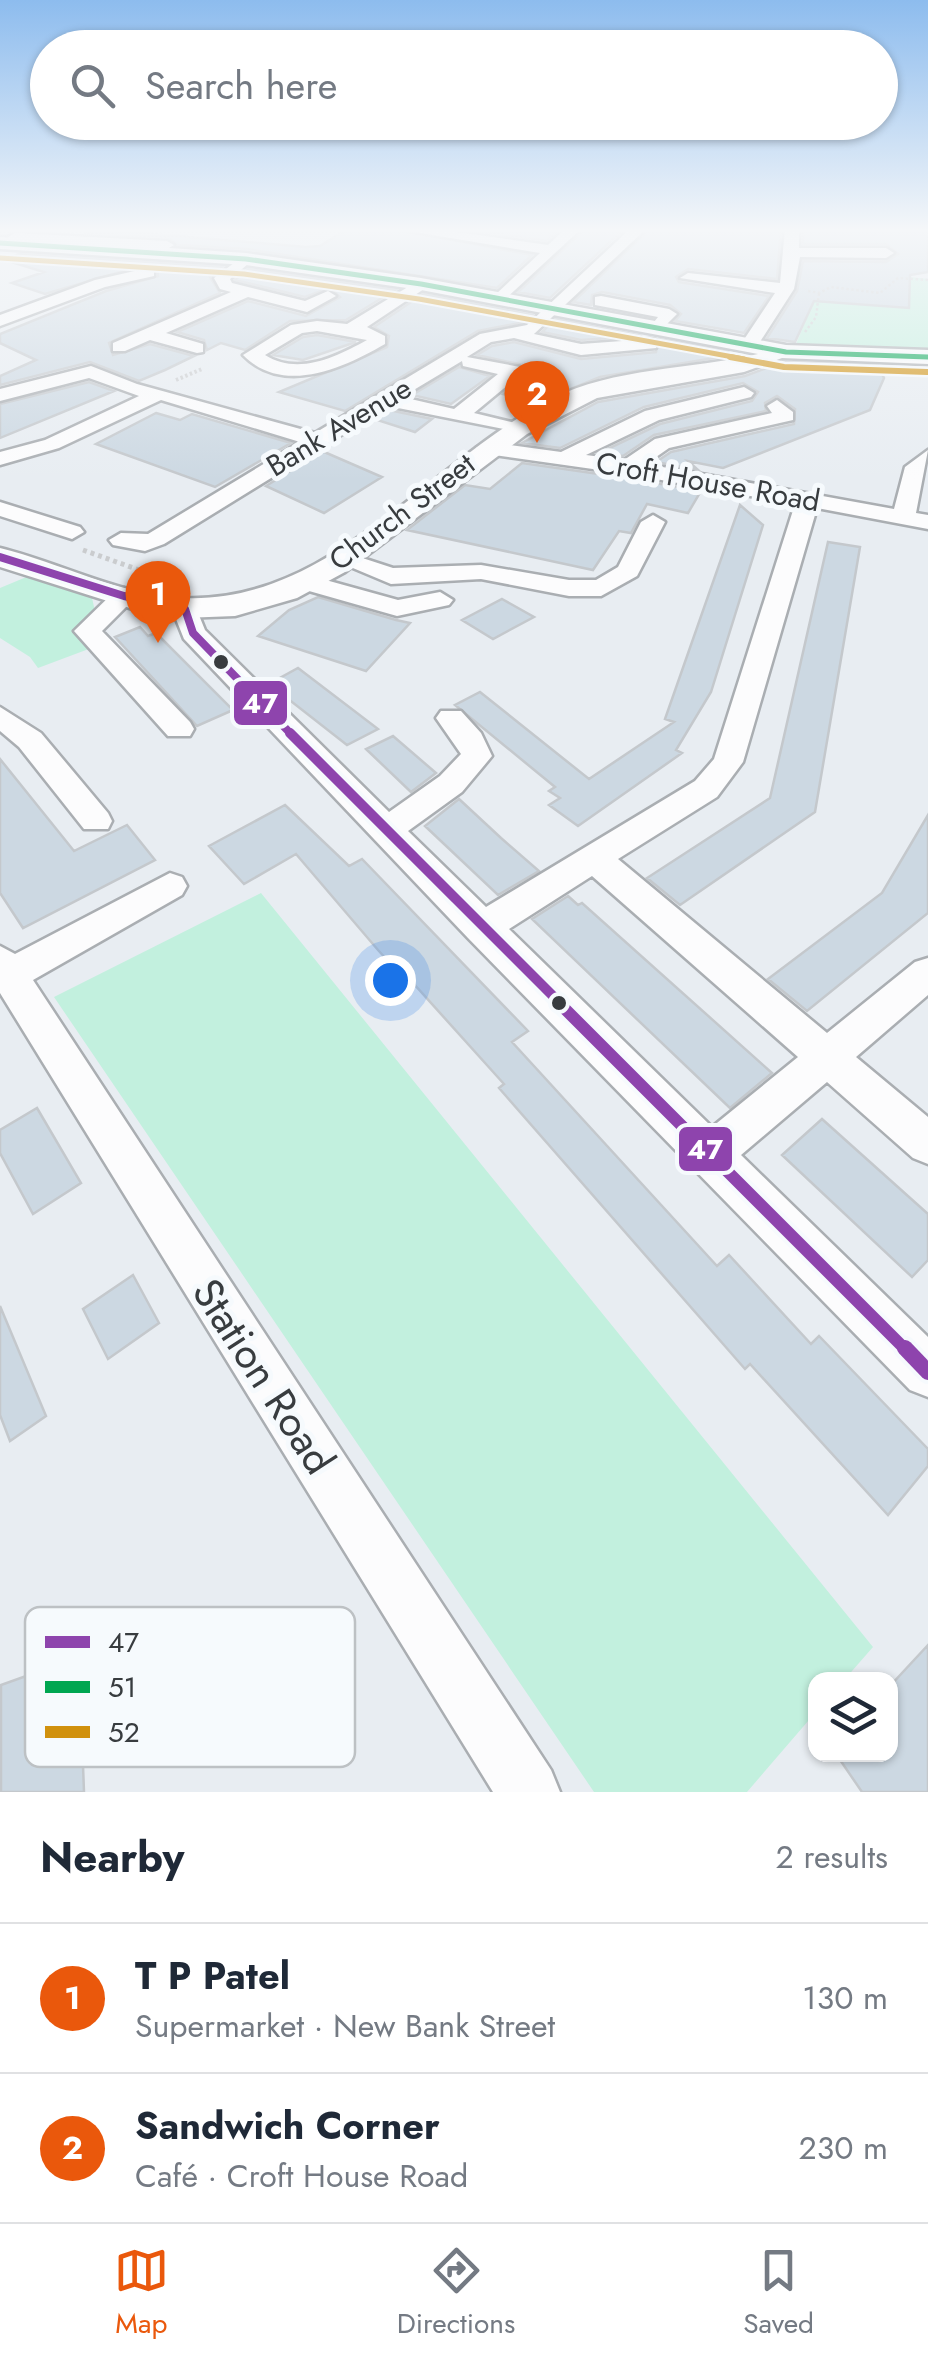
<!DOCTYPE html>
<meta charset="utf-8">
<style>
:root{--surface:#fff;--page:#f6f6f7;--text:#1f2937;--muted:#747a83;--line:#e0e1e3;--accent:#ea580c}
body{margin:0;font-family:Jost,sans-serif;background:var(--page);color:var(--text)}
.controls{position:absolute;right:30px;bottom:30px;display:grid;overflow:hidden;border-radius:20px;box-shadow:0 2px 8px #0004}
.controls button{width:90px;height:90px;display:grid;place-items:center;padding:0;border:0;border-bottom:2px solid var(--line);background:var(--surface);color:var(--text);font:50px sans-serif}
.you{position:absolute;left:390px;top:980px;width:35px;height:35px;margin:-25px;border:8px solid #fff;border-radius:50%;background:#1a73e8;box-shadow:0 0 0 15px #1a73e833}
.badge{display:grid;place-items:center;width:65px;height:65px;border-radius:50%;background:var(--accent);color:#fff;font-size:32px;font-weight:700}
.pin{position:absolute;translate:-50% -82px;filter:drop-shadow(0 2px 5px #0008)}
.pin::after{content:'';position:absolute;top:52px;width:35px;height:30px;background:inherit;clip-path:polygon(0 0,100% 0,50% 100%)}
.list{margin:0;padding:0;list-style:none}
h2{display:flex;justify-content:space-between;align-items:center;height:130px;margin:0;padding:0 40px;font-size:42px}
h2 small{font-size:32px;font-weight:400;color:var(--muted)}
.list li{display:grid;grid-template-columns:65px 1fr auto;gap:30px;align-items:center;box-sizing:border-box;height:150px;padding:0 40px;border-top:2px solid var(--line)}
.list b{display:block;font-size:38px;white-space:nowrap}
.list p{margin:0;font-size:32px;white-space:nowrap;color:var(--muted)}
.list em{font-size:32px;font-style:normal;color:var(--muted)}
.icon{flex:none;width:55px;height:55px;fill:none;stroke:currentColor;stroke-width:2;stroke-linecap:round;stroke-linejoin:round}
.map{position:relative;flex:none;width:928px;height:1792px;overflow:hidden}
.search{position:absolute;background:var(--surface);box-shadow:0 2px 8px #0004;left:30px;right:30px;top:30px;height:110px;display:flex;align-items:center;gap:25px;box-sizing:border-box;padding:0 35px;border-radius:55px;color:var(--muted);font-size:38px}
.sheet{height:430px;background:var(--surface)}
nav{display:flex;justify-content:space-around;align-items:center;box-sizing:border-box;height:140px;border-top:2px solid var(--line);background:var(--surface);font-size:28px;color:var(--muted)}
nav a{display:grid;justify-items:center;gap:5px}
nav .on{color:var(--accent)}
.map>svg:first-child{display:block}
</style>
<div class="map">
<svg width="928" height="1792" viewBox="0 0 928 1792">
<rect width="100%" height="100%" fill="#e8edf2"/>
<!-- green -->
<path fill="#c2f0de" d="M798,265L928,279V353L796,344L806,320L788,317L799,290Z
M36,573L91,593L102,644L38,668L30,657L0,638V588Z
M261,893L873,1647L845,1679L816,1680L815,1713L747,1792H594L54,997Z"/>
<!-- building -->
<path fill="#ccd8e2" stroke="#c4c8cc" stroke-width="2.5" d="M95,229L306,247L320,246L347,229H393L532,255L497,288L246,249L178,245L167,237L84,233Z
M465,229H559L547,241Z
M585,229H624L550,298L518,292Z
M650,229H781L777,279L688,269L676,277L679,282L769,296L744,333L675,321L681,314L670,305L602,292L592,295L591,305L573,302Z
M803,229H928V272L910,275L909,308L814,301L795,342L767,338L797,291L803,261L886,262L898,254L886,244H803Z
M19,254L222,267L210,277L220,293L109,343L113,355L150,344L194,356L165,370L139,381L90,362L0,385V376L36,360L0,343V334L106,291L158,276L157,268L147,264L45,294L12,283L44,272L5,260Z
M248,269L395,290L346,320L290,321L245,350L221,343L207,350L204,340L177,332L248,301L306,316L340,297L330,288L305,297L235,280Z
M423,294L532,315L525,322L478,331L345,411L279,392L387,347L389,336L374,327Z
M555,319L642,336L581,340L542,332Z
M317,335L356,342L303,360L273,355L303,337Z
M659,339L738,354L600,377L539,402L503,394L522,378L523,365L477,355L492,346L514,342L581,359L656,352Z
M783,362L878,366L884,378L870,410L723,468L688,461L698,470L656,462L671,452L794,424L795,409L777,396L765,403L766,411L654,435L623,456L599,453L660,424L752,401L758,392L743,383L644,407L560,448L522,443L598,402L745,376Z
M459,367L490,376L451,404L412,395Z
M89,382L114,391L0,438V404Z
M389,410L432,419L415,432L374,419Z
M156,413L180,420L192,414L291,443L215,487L96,444Z
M322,451L382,477L324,513L266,486Z
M522,463L627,478L701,491L688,513L647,504L631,533L619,531L593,570L407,530L465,485L490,489Z
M740,505L763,525L711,692L676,750L682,753L578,826L549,805L560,798L549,791L555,787L455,705L480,692L589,779L674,722L665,719Z
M828,542L860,547L815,812L680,905L647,878L770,798Z
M318,597L396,620L410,623L366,671L258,636L289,610Z
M502,599L534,617L493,639L462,620Z
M140,627L148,636L156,633L233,710L197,726L115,637Z
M298,668L378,729L347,745L269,684Z
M393,736L436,773L411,792L366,749Z
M0,759L74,851L127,825L155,860L23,928L0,893Z
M459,799L501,838L539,871L498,895L425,826Z
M285,805L349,866L362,859L528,1031L512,1042L717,1266L729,1255L811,1344L819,1336L928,1449V1466L888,1515L750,1364L745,1369L499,1088L504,1084L404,973L401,975L378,950L296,854L244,884L209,846Z
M928,815V913L807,1011L768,979L882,893Z
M568,896L578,905L582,903L772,1073L730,1108L532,919Z
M37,1108L81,1183L33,1214L0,1153V1130Z
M822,1119L928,1214V1260L912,1277L782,1155Z
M133,1275L159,1323L108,1359L83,1309Z
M0,1306L46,1416L10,1441L0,1415Z
M928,1645V1792H862L836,1754H890V1686Z
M79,1657L84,1792H1V1685Z"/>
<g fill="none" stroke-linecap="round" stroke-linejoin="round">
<defs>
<path id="minor" d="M397,229H436L548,245L565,229H581L501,303L495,301V295L540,253Z
M630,229H646L534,334L581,344L650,339L656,340V348L581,355L514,338L491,342L467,357L520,367V375L474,413L524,425V433L388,406L164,544L145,551L113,545L109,540L121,533L148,534L300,442L161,400L59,448L0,465V452L45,440L139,396L89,378L0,401V389L91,366L137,384L315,433L480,334L527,325ZM462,361L463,366L498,374L454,409L402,397Z
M785,229H799V248H886L894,253L886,258L800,257L794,289L756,348H744L741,344L775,293L680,278L688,273L780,283Z
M15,233L167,241L174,245L167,249L10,240L8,237Z
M246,254L254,259L230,279L232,283L305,301L328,291L336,296L307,312L248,297L166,333L203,344V352L197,353L150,340L125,351H113V343L231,292L220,289L214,278Z
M148,268L154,270V276L105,287L0,326V315L95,280Z
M421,279L429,284L427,287L367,327L385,336V344C344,368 283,396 243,355L291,325L317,321L347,324ZM317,331L367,340C336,357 298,376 265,355L302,333Z
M601,296L669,309L677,314L659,332L650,327L658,317L595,305V297Z
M744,387L754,393L751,397L659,420L586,455L624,460L655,439L772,413L767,406L777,400L793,412V420L669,448L646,464L894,509L905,467L928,450L916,513L928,515V529L817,508L743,762L717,797L618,859L827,1033L915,962L928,958V995L856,1057L928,1117V1164L913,1158L827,1082L741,1155L928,1337V1397L910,1390L468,938L184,639L172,609L185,601L194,603L205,630L389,812L440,776L461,754L436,718L441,711H461L481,733L492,756L462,792L408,831L486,907L695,781L714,759L795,504L628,474L487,454L476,448L487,442L561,452L645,411ZM592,876L798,1057L712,1127L509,929Z
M0,502L80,527L84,532L72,539L0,516Z
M653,515L665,522L637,576L601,596H569L481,579L391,584L329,558L341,551L393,568L481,565L569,580H596L618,567L641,522Z
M304,574L398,600L440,592L453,600L449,605L397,616L295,587L291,582Z
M124,588L137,596L102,631L190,722L194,729L190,736H168L74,631L115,591Z
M0,707L41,733L108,813L112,821L108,829H84L19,747L0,731Z
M170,873L182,877L187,886L182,895L33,980L551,1770L560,1792H493L0,993V946L15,954Z"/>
<path id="major" d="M0,237L246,253L421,278L786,345L928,350V364L782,358L744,372L597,398L527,434L345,572L297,598L235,616L183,618L136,610L0,567V548C61,563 119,595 183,598C329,605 431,461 551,399C615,367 690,370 758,354L421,290L246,265L0,249Z"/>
</defs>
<!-- minor casing -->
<use href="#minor" stroke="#aaaeb2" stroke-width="5"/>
<!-- major casing -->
<use href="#major" stroke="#aaaeb2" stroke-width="5"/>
<!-- path-far2 -->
<path stroke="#caccce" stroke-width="2.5" stroke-dasharray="2.5 2.5" stroke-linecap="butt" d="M808,291L819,293L831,287L880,293L898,278L928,280
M805,332L816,317L819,293"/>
<!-- path-far1 -->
<path stroke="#caccce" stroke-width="4" stroke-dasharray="2.5 2.5" stroke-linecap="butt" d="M176,380L202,369"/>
<!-- path -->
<path stroke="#caccce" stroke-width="5" stroke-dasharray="4 4" stroke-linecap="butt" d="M83,550L156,576"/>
<!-- minor -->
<use href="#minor" fill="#fcfcfd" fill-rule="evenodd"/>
<!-- major -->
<use href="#major" fill="#fcfcfd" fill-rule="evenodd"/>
<defs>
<path id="bus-1-far3" d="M0,557L124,596L185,609L193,633L292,735"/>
<path id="bus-1-far2" d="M290,733L562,1005"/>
<path id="bus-1-far1" d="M559,1003L907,1351"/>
<path id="bus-1" d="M905,1348L928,1372"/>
<path id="bus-2" d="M0,243L246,259L421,284L786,352L928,357"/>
<path id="bus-3-far1" d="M0,258L244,274L419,299L744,359"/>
<path id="bus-3" d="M730,357L784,367L927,372"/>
</defs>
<!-- bus-1-far3 casing -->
<use href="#bus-1-far3" stroke="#f6fafd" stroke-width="14"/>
<!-- bus-1-far2 casing -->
<use href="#bus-1-far2" stroke="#f6fafd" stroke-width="18"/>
<!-- bus-1-far1 casing -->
<use href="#bus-1-far1" stroke="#f6fafd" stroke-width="20"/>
<!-- bus-1 casing -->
<use href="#bus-1" stroke="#f6fafd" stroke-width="24"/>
<!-- bus-2 casing -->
<use href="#bus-2" stroke="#f6fafd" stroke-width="9"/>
<!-- bus-3-far1 casing -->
<use href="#bus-3-far1" stroke="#f6fafd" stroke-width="9"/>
<!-- bus-3 casing -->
<use href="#bus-3" stroke="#f6fafd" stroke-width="11"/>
<!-- bus-1-far3 -->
<use href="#bus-1-far3" stroke="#8e44ad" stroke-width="8"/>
<!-- bus-1-far2 -->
<use href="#bus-1-far2" stroke="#8e44ad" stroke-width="10"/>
<!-- bus-1-far1 -->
<use href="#bus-1-far1" stroke="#8e44ad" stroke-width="12"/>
<!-- bus-1 -->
<use href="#bus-1" stroke="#8e44ad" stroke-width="16"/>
<!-- bus-2 -->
<use href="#bus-2" stroke="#00a651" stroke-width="5"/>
<!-- bus-3-far1 -->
<use href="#bus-3-far1" stroke="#d1910d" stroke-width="5"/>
<!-- bus-3 -->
<use href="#bus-3" stroke="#d1910d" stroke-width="6"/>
</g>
<!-- sky -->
<linearGradient id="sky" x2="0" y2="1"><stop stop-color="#8dbcee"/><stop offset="0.48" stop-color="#f5f7f9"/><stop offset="1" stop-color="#f5f7f9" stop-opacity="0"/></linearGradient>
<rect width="928" height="480" fill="url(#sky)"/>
<!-- markers -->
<g fill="#383c3f" stroke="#f6fafd" stroke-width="4">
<circle cx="221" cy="662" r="9"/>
<circle cx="559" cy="1003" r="9"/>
</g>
<g text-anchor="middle" stroke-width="10" stroke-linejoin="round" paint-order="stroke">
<!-- far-street labels -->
<g font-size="30" fill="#383c3f" stroke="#f6fafd">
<text transform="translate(339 427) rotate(-31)" y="10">Bank Avenue</text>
<text transform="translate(708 482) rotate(10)" y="10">Croft House Road</text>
<text transform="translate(402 512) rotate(-37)" y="10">Church Street</text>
</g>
<!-- near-street labels -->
<g font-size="42" fill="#383c3f" stroke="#f6fafd">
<text transform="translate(264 1376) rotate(57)" y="15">Station Road</text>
</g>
</g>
<!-- legend -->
<rect x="25" y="1607" width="330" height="160" rx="15" fill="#f6fafd" stroke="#bdc1c4" stroke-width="2.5"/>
<rect x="45" y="1636" width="45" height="12" fill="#8e44ad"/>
<rect x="45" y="1681" width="45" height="12" fill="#00a651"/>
<rect x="45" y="1726" width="45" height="12" fill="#d1910d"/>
<g font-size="28" fill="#383c3f">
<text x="108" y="1652">47</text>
<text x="108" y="1697">51</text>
<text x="108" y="1742">52</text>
</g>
<g stroke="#f6fafd" stroke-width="4">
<rect x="232" y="679" width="57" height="48" rx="10" fill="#8e44ad"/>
<rect x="677" y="1125" width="57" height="48" rx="10" fill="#8e44ad"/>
</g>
<g font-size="28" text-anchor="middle" font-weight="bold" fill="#fff">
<text x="260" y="713">47</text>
<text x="705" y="1159">47</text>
</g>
</svg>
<div class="controls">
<button><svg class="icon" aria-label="layers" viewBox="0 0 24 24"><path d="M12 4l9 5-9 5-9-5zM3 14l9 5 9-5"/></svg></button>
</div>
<div class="you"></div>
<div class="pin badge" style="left:158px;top:643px">1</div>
<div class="pin badge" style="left:537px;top:443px">2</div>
<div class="search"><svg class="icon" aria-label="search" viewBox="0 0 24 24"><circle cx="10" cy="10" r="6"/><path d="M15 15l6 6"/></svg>Search here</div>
</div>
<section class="sheet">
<h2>Nearby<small>2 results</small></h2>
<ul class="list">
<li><span class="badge">1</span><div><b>T P Patel</b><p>Supermarket · New Bank Street</p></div><em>130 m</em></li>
<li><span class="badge">2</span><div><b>Sandwich Corner</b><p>Café · Croft House Road</p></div><em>230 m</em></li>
</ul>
</section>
<nav>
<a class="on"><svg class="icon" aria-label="map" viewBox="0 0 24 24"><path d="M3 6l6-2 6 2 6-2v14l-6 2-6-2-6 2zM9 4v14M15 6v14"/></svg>Map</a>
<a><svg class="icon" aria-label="directions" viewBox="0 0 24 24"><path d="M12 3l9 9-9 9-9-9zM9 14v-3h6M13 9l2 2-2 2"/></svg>Directions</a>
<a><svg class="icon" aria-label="saved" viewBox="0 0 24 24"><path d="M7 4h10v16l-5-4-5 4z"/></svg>Saved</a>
</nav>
